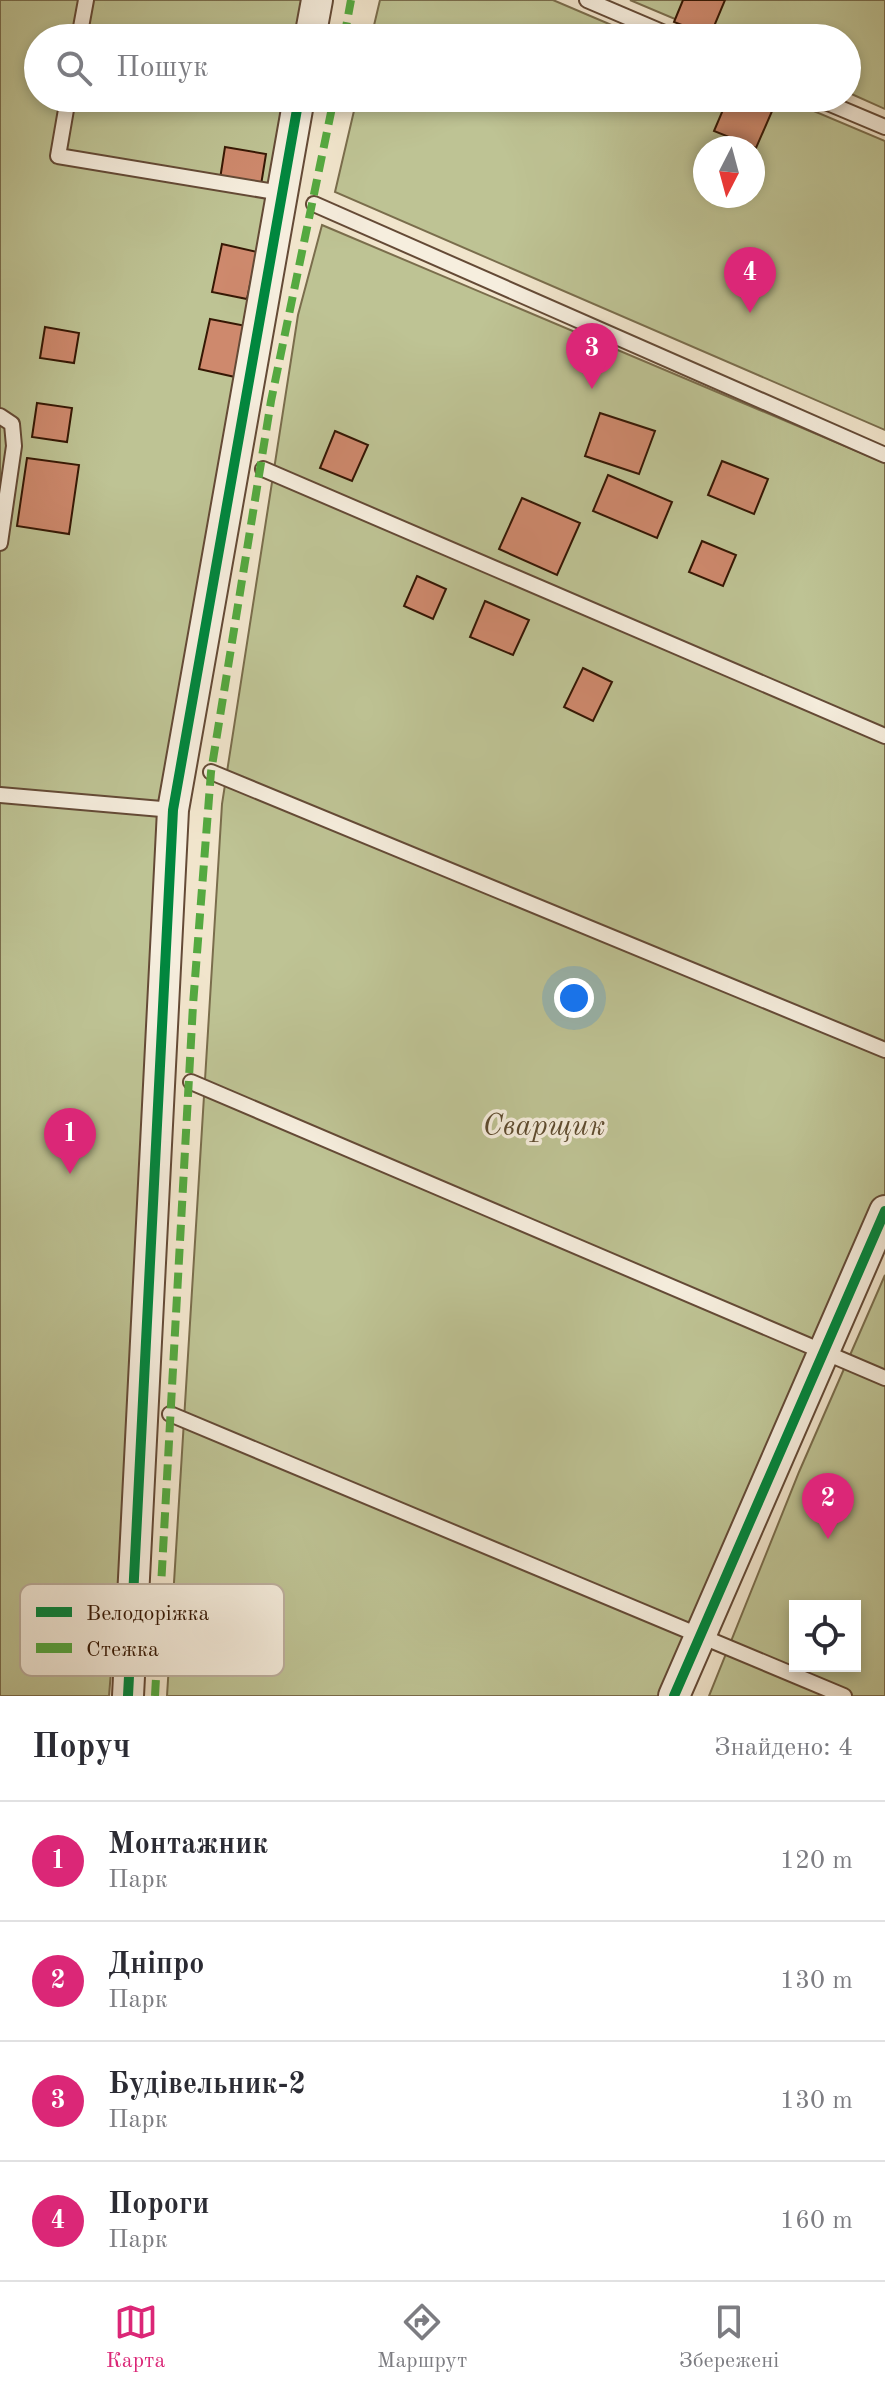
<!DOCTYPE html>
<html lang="uk">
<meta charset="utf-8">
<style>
:root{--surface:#fff;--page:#f7f7f7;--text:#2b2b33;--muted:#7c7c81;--line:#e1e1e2;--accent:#db2777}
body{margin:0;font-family:"Old Standard TT",serif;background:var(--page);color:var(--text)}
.controls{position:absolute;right:24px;bottom:24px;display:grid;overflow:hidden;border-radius:0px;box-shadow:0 4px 12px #0003}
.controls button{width:72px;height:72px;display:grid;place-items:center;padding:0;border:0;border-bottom:2px solid var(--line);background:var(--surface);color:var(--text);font:40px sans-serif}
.compass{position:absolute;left:693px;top:136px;width:72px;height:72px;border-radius:50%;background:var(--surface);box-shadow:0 4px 12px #0003;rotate:186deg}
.you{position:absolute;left:574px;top:998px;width:28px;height:28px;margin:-20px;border:6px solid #fff;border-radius:50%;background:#1a73e8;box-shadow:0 0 0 12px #1a73e833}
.badge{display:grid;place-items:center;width:52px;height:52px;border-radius:50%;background:var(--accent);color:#fff;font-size:26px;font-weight:700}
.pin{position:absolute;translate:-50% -66px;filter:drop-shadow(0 2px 4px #0008)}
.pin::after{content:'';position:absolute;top:42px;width:28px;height:24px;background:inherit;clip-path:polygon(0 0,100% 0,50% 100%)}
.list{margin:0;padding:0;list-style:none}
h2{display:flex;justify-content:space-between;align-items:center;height:104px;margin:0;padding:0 32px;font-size:34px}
h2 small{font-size:26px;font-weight:400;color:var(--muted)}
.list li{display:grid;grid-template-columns:52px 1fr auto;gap:24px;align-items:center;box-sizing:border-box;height:120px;padding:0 32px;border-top:2px solid var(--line)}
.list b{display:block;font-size:30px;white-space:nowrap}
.list p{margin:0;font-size:26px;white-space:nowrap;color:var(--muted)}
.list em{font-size:26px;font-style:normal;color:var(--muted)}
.icon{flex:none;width:44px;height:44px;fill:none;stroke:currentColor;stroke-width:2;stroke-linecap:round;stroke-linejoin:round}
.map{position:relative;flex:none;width:885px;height:1696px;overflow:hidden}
.search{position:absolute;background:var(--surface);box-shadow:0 4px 12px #0003;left:24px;right:24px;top:24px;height:88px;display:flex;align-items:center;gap:20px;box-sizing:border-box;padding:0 28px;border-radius:44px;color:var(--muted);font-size:30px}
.sheet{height:584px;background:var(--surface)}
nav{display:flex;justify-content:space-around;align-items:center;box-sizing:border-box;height:112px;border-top:2px solid var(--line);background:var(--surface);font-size:22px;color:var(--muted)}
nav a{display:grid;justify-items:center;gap:4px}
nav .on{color:var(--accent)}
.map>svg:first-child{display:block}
</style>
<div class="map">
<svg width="885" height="1696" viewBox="0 0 885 1696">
<rect width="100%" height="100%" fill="#f1e5cc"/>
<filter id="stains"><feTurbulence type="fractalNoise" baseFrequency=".0025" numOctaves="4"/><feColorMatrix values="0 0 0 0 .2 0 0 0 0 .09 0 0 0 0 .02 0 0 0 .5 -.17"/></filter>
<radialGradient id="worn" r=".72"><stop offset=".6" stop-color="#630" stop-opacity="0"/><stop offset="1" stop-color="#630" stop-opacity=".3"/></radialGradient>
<!-- green -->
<path fill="#bec394" stroke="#7a6d4c" stroke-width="2" fill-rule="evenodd" d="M0,0H305L299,38H38V98H289L158,825L123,1524L109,1696H0Z
M380,0H553L642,38H371Z
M630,0H885V109L847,92V38H720Z
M357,98H783L885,141V430L335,192ZM705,148H753V196H705Z
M322,225L885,463V1195L674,1696H167L222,804L298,315Z
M885,1275V1696H709L799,1472ZM795,1606H855V1666H795Z"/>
<!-- building -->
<path fill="#ce896d" stroke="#351704" stroke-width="2" d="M683,0H725L710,36L674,22Z
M728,98L760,109L765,98L776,102L756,148L714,131Z
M225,147L266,154L261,185L220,179Z
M222,244L257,252L247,299L212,292Z
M210,319L246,326L235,377L199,369Z
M45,327L79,333L74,363L40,358Z
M37,403L72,408L67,442L32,437Z
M600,413L655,431L639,474L585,456Z
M335,431L368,445L352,481L320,468Z
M27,458L79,465L69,534L17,526Z
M722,461L768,479L754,514L708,495Z
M608,475L672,502L657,538L593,511Z
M522,498L580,523L557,575L499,549Z
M702,541L736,555L723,586L689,572Z
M417,576L446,589L433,619L404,606Z
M485,601L529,620L513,655L470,637Z
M583,668L612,682L593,721L564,707Z"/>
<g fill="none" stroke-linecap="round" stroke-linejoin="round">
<defs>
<path id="service" d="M587,0L676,38
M79,38L86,0
M68,98L58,156L281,193
M816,98L885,127
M314,204L885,455
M0,416L12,424L14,446L0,543
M263,469L885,736
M211,772L885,1050
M0,795L173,810
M191,1082L885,1378
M170,1414L844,1696"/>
<path id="minor" d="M310,38L317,0
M128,1696L173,810L299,98
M674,1696L885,1211"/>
</defs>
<!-- service casing -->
<use href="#service" stroke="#644a36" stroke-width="18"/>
<!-- minor casing -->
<use href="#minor" stroke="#644a36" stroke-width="34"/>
<!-- service -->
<use href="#service" stroke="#f6eede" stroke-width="14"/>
<!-- minor -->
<use href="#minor" stroke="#f6eede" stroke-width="30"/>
<!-- quiet -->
<path stroke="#54a940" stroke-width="8" stroke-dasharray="16 8" stroke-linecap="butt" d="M344,38L351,0
M155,1696L193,1005L211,772L271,401L334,98"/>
<defs>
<path id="cycleway" d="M128,1696L173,810L299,98
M674,1696L885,1211"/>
</defs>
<!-- cycleway casing -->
<use href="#cycleway" stroke="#f6eede" stroke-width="15"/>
<!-- cycleway -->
<use href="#cycleway" stroke="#00873e" stroke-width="10"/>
</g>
<g text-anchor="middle" stroke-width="7" stroke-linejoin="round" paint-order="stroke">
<!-- park labels -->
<g font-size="30" font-style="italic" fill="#5e4b2f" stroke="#f6eede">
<text x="544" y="1135">Сварщик</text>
</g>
</g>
<!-- legend -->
<rect x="20" y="1584" width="264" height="92" rx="12" fill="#f6eede" stroke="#bcae9d" stroke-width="2"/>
<rect x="36" y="1607" width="36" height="10" fill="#00873e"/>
<rect x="36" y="1643" width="36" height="10" fill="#54a940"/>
<g font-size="22" fill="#351704">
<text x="86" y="1620">Велодоріжка</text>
<text x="86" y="1656">Стежка</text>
</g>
<rect width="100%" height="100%" filter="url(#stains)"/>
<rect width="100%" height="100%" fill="url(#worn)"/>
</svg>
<div class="controls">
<button><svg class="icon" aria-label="locate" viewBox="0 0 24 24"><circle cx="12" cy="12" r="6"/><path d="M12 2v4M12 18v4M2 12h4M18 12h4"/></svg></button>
</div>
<svg class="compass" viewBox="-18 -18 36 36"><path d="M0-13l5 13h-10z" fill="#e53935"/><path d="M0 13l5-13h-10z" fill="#7c7c81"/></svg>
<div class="you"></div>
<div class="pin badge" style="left:70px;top:1174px">1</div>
<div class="pin badge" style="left:828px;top:1539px">2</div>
<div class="pin badge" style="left:592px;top:389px">3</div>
<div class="pin badge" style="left:750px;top:313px">4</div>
<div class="search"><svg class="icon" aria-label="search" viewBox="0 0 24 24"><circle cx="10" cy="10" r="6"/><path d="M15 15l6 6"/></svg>Пошук</div>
</div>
<section class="sheet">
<h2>Поруч<small>Знайдено: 4</small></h2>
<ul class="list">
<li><span class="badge">1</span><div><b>Монтажник</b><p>Парк</p></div><em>120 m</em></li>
<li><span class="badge">2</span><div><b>Дніпро</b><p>Парк</p></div><em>130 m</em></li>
<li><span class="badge">3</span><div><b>Будівельник-2</b><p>Парк</p></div><em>130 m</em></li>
<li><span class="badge">4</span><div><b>Пороги</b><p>Парк</p></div><em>160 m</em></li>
</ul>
</section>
<nav>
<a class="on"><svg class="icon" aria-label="map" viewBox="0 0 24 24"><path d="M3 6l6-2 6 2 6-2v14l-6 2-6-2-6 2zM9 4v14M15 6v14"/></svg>Карта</a>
<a><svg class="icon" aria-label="directions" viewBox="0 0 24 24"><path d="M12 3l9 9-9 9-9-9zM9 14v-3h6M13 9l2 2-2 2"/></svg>Маршрут</a>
<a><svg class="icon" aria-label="saved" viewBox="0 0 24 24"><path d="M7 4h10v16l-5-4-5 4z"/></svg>Збережені</a>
</nav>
